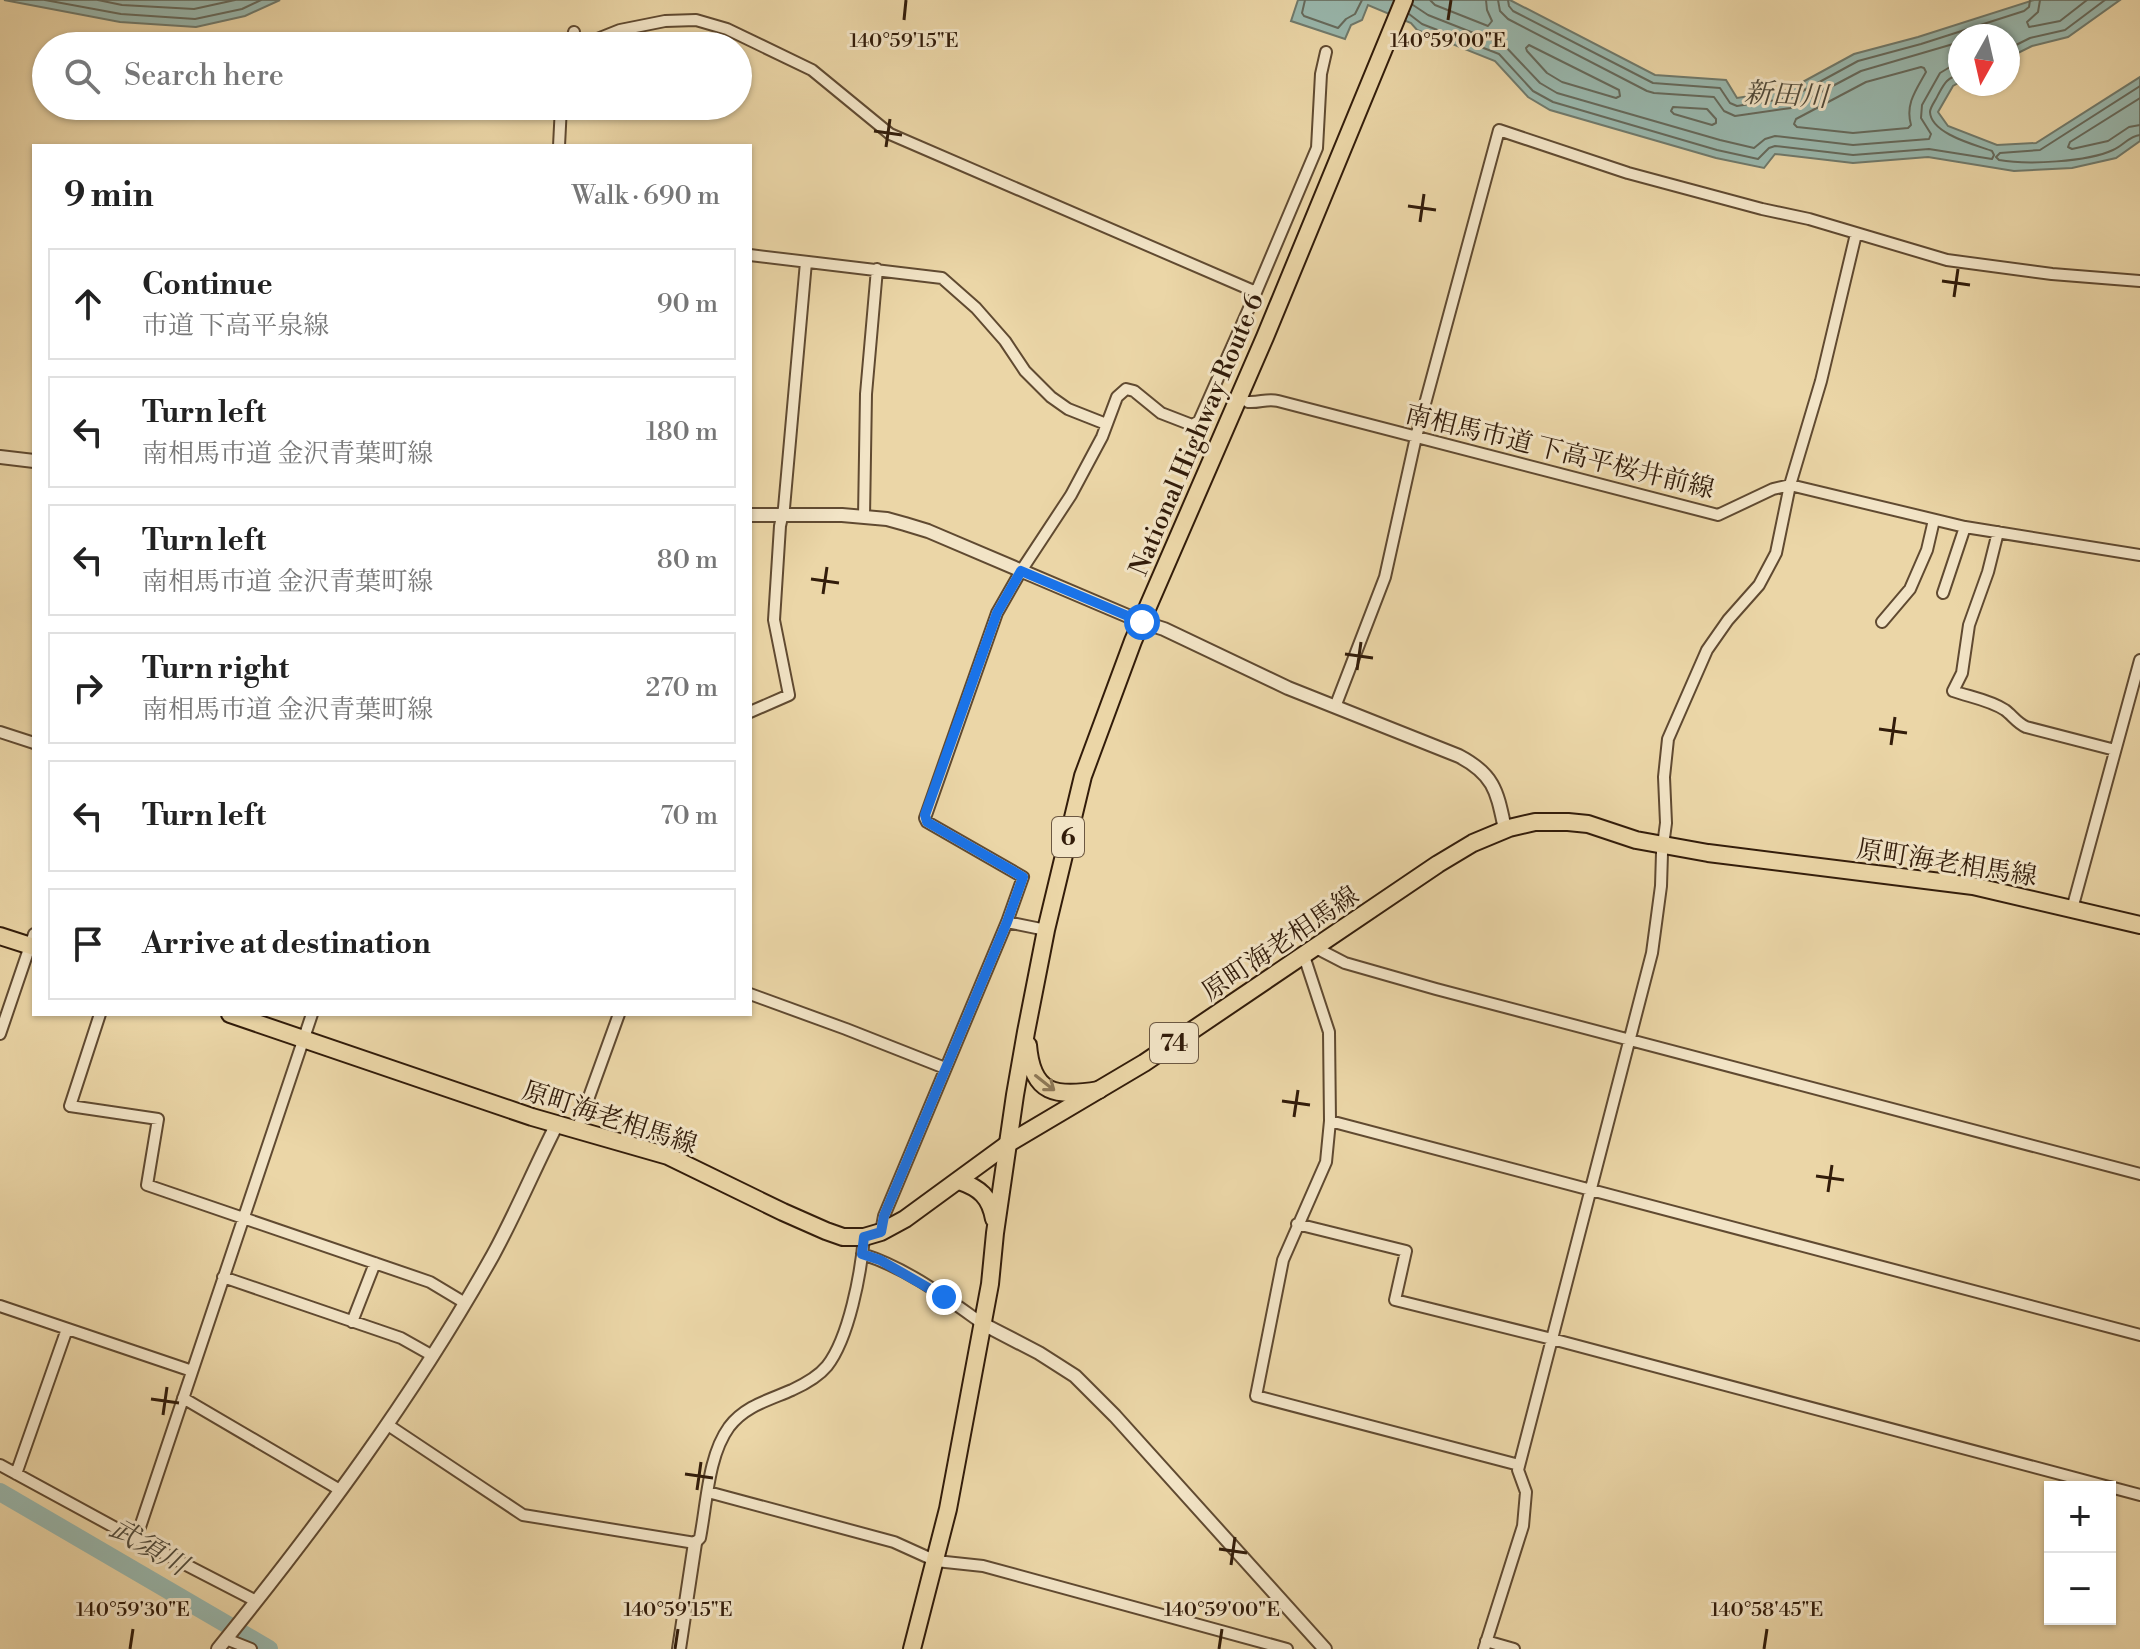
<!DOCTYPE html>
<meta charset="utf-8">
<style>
:root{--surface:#fff;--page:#f6f6f6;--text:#222;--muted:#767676;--line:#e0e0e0}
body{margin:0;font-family:"Libre Bodoni","Noto Serif JP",serif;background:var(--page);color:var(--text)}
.controls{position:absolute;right:24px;bottom:24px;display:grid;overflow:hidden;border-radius:0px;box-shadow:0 2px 6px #0004}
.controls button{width:72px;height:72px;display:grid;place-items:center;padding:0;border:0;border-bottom:2px solid var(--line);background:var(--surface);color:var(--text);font:40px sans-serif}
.compass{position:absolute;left:1948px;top:24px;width:72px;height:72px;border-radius:50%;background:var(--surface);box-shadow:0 2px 6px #0004;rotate:188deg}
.stop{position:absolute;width:24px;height:24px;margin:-18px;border:6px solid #1a73e8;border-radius:50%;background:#fff}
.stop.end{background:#1a73e8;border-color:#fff;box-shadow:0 2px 8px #0008}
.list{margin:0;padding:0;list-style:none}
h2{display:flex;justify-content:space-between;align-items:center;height:104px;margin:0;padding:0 32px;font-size:34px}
h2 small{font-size:26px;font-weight:400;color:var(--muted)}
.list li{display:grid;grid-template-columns:52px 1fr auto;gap:24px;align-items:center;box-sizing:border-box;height:112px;margin:0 16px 16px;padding:0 16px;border:2px solid var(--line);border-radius:0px}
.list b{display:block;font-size:30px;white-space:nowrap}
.list p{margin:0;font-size:26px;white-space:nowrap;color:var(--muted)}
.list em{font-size:26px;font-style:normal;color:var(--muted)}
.icon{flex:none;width:44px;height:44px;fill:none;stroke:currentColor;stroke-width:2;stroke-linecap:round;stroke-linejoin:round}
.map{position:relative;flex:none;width:2140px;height:1649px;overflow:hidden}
.search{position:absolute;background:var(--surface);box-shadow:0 2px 6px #0004;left:32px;top:32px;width:720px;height:88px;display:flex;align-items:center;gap:20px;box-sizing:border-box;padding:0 28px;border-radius:44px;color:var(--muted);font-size:30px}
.panel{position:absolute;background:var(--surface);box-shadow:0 2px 6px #0004;left:32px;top:144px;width:720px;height:872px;border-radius:0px}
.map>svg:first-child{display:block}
</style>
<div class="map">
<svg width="2140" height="1649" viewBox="0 0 2140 1649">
<rect width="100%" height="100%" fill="#ebd6a7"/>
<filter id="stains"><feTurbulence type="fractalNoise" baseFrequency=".0025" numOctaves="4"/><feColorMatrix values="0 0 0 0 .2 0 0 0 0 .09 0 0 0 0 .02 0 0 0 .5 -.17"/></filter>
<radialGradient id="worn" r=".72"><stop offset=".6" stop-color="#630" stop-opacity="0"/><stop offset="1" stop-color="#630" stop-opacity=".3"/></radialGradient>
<!-- water -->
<path fill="#99b8ae" stroke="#707a6c" stroke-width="2" d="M4,0H280L245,16L196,27L120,22Z
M1298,0H1510L1655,75L1726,80L1737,98L1788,90L1854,54L1918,37L2034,0H2120L2068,37L2032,46L2008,58V36H1960V82L1953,86L1938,112L1948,126L1997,145L2036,143L2140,77V141L2116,158L2072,168L2014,171L1928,157L1853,163L1775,154L1764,168L1716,158L1550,110L1528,97L1495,61L1417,30L1411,23L1368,5L1362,20L1351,25L1345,39L1291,21Z"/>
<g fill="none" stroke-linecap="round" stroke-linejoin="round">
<!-- shore -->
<path stroke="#666a5c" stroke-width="2" d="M45,0L121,14L195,19L242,9L261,0
M98,0L122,5L194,9L235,0
M1305,0L1302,13L1304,16L1338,28L1346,19L1355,14L1362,0
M1430,0L1435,5L1488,26L1492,21L1487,10L1486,0
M1498,0L1500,11L1508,19L1647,91L1654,93L1714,97L1724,111L1735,116L1791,108L1861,71L1960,42
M1508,0L1509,6L1513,11L1653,83L1720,88L1730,103L1737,106L1790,98L1858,61L1921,44L2024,11L2029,7L2030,0
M2040,0L2038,12L2027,22L2029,27L2060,21L2087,0
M1413,5L1428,15L1504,45L1540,83L1557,93L1720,140L1754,148L1765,139L1775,136L1853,145L1929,139L1931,134L1921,118L1922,105L1940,73L1950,67L1960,65
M1409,14L1422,24L1499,54L1533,91L1553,102L1717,150L1758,159L1769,148L1775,146L1853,155L1929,149L1992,159L1994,155L1992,151C1976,145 1931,134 1930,112C1930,107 1936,100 1938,95C1944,84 1947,77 1960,75
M1529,45L1619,90L1620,96L1616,98L1562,82L1547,73L1527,51L1526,48Z
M2008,49L2030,38L2065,30L2105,0
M1921,67L1924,68L1926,72C1916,90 1905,104 1911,125L1908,128L1853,133L1797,127L1794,124L1796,119L1866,82Z
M2140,86L2040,150L2000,153L1996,157L1999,160C2027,165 2087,162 2113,150C2123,146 2129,136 2140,135
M2140,98L2070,142L2068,147L2072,149L2108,141L2129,127L2140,125
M1673,107L1707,109L1716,119V123L1712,125L1674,114L1671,111Z"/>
<!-- river -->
<path stroke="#99b8ae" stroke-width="18" d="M0,1492L269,1649"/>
<defs>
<path id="minor" d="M571,46L574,32
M580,46L620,30L665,21L696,20L727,29L812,70L890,134L1256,292
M559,146L561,106
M750,255L942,278L976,308L1005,341L1025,371L1051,397L1068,409L1106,424
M1248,402C1260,403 1267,398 1278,401L1718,515L1773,489L1790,485L1965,527L2140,555
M864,517L866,394L877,269
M1998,532L1988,572L1969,625L1962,673L1953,691C1970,697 1990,700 2005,710C2012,715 2017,723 2026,727L2115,750
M1943,593L1965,527
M1882,622L1910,589L1927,550L1934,520
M1335,707L1385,577L1416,437L1499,130L1628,173L1762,209L1809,219L1947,260L2052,274L2140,281
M750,712L789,695L774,620L780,526L784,508L806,262
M0,732L34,743
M2072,909L2140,660
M1007,922L1046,930
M1316,948L1345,963L1436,989L2140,1174
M1304,956L1329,1032L1330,1121L1326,1162L1283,1260L1256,1396L1519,1465
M750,994L846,1029L945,1068
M100,1014L70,1106L158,1119L147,1185L430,1282L465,1303
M0,1034L34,934
M1330,1121L2140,1335
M577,1130L619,1014
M1297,1224L1406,1251L1395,1300L1552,1339L2109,1487
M881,1232L884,1216L1007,922L1023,877L927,822L925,818L997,613L1021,571L1071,495L1102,437L1117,397L1126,389L1134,391L1161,413L1192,425L1199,421L1254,297L1317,148L1321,74L1326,52
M862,1254C907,1268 945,1297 983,1324
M223,1277L401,1338L433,1356
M0,1306L192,1371
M352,1322L375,1263
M183,1398L340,1490
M388,1425L523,1515L695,1543L700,1538C707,1502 708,1456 729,1427C745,1406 769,1400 792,1390C805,1384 818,1377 827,1366C849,1338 861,1273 864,1237
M0,1465L136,1539L256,1601
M16,1474L67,1329
M2110,1487L2140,1495
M708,1492L894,1542L936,1561L983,1566L1287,1649
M136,1539L312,1014
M226,1639L251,1649
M1486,1641L1514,1649
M1484,1649L1523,1526L1526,1492L1518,1470L1652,953L1661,886L1662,853L1666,823L1664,777L1668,739L1707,650L1728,620L1759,585L1776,553L1790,485L1821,381L1856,234"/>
<path id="tertiary" d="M0,457L34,461
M750,515H842L887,519L905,524L928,531L1142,622L1164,629L1288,688L1459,756C1495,775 1497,792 1505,829
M983,1324L1039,1353L1075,1376L1115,1416L1325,1649
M218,1649C319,1524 414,1396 493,1255C516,1213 535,1167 557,1124
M679,1649L695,1543"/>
<path id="primary" d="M0,936L34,947
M230,1014L532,1117L668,1156L783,1212L826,1231L843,1237H864L881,1232L905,1219L1009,1143L1144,1063L1438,864L1473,843L1509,828L1535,822H1568L1588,824L1636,840L1708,853L1973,886L2140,925"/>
<path id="trunk" d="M1028,1045C1032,1095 1056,1097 1099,1090
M959,1181C980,1188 990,1197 994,1219
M912,1649L948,1509L990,1284L995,1233L1015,1095L1026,1032L1046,930L1083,776L1133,641L1265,337L1404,0"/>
</defs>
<!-- minor casing -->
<use href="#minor" stroke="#604a31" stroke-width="14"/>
<!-- tertiary casing -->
<use href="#tertiary" stroke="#604a31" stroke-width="16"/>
<!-- primary casing -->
<use href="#primary" stroke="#321c0a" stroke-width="20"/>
<!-- trunk casing -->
<use href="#trunk" stroke="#321c0a" stroke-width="20"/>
<!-- minor -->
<use href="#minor" stroke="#f2e4c6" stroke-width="10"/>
<!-- tertiary -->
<use href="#tertiary" stroke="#f2e4c6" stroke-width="12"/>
<!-- primary -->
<use href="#primary" stroke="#ebd6a7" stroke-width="16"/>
<!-- trunk -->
<use href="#trunk" stroke="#ebd6a7" stroke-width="16"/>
</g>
<!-- one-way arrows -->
<defs><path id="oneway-shaft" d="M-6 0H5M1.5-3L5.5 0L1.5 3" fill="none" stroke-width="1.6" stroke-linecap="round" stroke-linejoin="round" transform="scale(2)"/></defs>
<use stroke="#8e7958" href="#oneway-shaft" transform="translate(1045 1083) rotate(38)"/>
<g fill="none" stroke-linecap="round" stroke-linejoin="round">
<!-- route -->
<path stroke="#1a73e8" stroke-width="10" d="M944,1297L880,1260L862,1254L864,1237L881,1232L884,1216L1007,922L1023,877L927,822L925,815L997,613L1021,571L1142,622"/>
</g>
<!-- ticks -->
<path fill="none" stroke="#321c0a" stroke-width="3" d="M904,20L906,0M1448,20L1451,0M874,131L902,135M886,147L890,119M1408,206L1436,210M1420,222L1424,194M1942,281L1970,285M1954,297L1958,269M811,579L839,583M823,594L827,567M1345,654L1373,658M1357,670L1361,642M1879,729L1907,733M1891,745L1895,717M1282,1101L1310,1105M1294,1117L1298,1090M1816,1176L1844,1180M1828,1192L1832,1165M151,1399L179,1403M163,1415L167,1387M685,1474L713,1478M697,1490L701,1462M1219,1549L1247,1553M1231,1565L1235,1537M130,1649L133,1629M675,1649L678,1629M1219,1649L1222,1629M1764,1649L1767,1629"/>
<g text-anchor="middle" stroke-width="6" stroke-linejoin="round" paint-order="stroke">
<!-- shield labels -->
<g fill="#f2e4c6" stroke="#6c5842" stroke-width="2">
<rect x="1052" y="817" width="32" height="40" rx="6"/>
<rect x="1150" y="1023" width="48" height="40" rx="6"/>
</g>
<g font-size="24" font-weight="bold" fill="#321c0a">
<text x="1068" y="845">6</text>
<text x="1174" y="1051">74</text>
</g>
<!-- street labels -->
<g font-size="26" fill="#321c0a" stroke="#f2e4c6">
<text transform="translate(1196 434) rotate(-67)" y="9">National Highway Route 6</text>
<text transform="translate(1560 451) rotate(14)" y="9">南相馬市道 下高平桜井前線</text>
<text transform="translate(1947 862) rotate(9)" y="9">原町海老相馬線</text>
<text transform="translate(1280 943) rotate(-34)" y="9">原町海老相馬線</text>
<text transform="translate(610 1117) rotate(18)" y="9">原町海老相馬線</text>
</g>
<!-- water labels -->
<g font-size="28" font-style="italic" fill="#514b3b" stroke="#f2e4c6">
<text transform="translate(1786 94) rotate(3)" y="10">新田川</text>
<text transform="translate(149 1546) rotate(30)" y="10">武須川</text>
</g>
</g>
<g font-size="20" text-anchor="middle" fill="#321c0a" stroke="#f2e4c6" stroke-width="6" stroke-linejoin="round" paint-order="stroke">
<text x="904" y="47">140°59'15"E</text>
<text x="1448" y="47">140°59'00"E</text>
<text x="133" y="1616">140°59'30"E</text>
<text x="678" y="1616">140°59'15"E</text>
<text x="1222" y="1616">140°59'00"E</text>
<text x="1767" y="1616">140°58'45"E</text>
</g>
<rect width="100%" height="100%" filter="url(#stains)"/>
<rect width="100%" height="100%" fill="url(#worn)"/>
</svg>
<div class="controls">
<button>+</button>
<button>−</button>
</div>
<svg class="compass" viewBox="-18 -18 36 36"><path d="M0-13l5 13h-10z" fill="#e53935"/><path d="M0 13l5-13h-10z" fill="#767676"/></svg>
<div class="stop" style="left:1142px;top:622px"></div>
<div class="stop end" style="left:944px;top:1297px"></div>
<div class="search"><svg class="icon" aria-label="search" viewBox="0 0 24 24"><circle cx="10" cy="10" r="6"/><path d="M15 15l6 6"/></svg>Search here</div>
<section class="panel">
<h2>9 min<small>Walk · 690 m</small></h2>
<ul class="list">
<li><svg class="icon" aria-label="ahead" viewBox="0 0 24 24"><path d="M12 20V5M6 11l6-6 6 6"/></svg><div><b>Continue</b><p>市道 下高平泉線</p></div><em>90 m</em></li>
<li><svg class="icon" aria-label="left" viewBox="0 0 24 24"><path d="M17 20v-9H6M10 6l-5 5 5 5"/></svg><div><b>Turn left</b><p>南相馬市道 金沢青葉町線</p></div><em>180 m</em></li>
<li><svg class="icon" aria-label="left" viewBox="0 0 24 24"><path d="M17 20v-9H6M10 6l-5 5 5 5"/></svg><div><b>Turn left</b><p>南相馬市道 金沢青葉町線</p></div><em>80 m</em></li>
<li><svg class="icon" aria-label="right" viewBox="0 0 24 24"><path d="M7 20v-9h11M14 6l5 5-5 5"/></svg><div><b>Turn right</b><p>南相馬市道 金沢青葉町線</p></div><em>270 m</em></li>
<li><svg class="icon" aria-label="left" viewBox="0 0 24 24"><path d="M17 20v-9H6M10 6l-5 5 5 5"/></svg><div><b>Turn left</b></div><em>70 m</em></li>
<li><svg class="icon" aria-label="arrive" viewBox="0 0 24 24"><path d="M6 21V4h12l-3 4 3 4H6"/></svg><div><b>Arrive at destination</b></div></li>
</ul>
</section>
</div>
